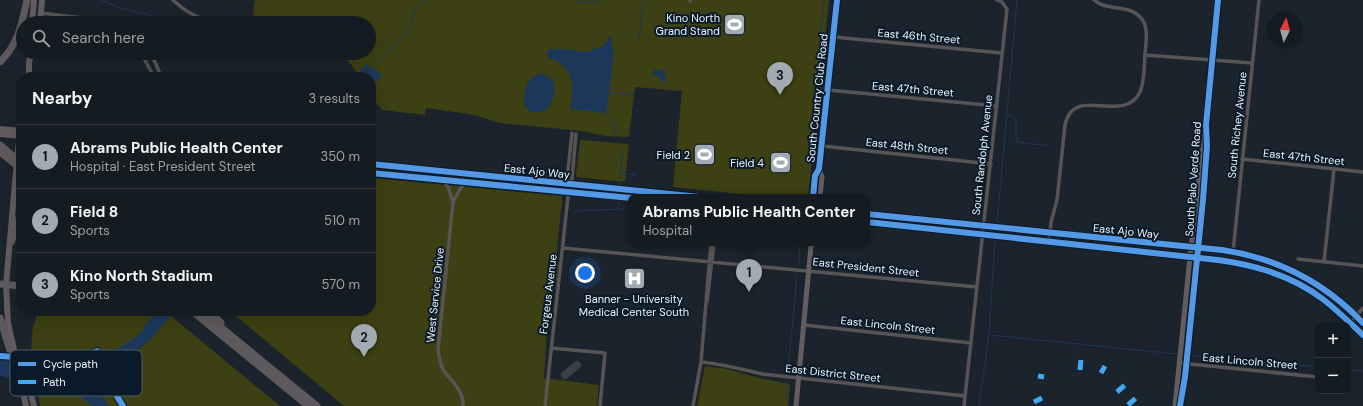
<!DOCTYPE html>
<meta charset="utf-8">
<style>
:root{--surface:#141b21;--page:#21282e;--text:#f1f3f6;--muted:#9da1a5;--line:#33393f;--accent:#a2abb4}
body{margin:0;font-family:"DM Sans",sans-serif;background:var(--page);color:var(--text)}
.controls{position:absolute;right:12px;bottom:12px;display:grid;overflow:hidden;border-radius:8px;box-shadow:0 4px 16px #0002}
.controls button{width:36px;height:36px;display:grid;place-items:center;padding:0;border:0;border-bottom:1px solid var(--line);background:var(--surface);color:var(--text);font:20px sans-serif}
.compass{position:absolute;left:1267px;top:12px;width:36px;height:36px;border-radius:50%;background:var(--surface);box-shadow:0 4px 16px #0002;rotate:6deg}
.you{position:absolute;left:585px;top:273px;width:14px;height:14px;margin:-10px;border:3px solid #fff;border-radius:50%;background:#1a73e8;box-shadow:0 0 0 6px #1a73e833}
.badge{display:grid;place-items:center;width:26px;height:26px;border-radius:50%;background:var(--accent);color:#111;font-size:13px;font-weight:700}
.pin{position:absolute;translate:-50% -33px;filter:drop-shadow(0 1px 2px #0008)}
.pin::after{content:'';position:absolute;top:21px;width:14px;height:12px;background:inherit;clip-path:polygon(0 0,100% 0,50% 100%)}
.popup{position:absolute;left:628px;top:194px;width:242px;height:52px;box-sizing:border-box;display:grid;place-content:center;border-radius:8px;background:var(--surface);filter:drop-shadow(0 1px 3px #0005);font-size:13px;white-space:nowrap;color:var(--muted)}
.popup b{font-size:15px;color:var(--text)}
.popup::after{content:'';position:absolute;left:50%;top:100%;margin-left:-8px;border:8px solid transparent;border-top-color:var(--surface)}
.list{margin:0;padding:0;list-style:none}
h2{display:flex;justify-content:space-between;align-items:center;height:52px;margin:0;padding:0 16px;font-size:17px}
h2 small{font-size:13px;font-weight:400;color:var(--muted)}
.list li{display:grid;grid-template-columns:26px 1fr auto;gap:12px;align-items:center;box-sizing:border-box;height:64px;padding:0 16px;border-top:1px solid var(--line)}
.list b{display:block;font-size:15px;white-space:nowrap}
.list p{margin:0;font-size:13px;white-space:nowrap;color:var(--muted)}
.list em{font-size:13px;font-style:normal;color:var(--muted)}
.icon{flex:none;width:22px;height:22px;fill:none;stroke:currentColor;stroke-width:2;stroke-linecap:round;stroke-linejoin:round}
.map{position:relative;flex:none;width:1363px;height:406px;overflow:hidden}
.search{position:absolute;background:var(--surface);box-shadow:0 4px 16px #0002;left:16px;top:16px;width:360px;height:44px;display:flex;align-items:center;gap:10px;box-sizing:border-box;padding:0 14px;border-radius:22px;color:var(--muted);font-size:15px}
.panel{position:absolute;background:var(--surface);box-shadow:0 4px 16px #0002;left:16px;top:72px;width:360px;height:244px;border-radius:16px}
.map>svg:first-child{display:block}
</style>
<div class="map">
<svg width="1363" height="406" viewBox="0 0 1363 406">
<rect width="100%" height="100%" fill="#1b242c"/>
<!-- green -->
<path fill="#3d4012" d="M255,0H829L808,197H768L673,187L682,91L635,87L629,137L605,136L582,131L499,123L475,115L426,108L425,115L382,110L371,97V77H355L356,71L342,53H369V23H252Z
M580,140L629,144L625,182L576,177Z
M371,178L562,196V208L561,209L556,261L559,262L556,284H555L548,312L544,378L599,385L597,406H344L230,311H371Z
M39,311H165L280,406H40L31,348L33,327Z
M705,366L727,369L759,378L790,384L788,406H697Z"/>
<!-- water -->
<path fill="#1d375a" d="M611,36L612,47L614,51L607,109L606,112L603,113L571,109L570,108C574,89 575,71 555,60C553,59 549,58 547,56V52L550,49H569L581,52H586L603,46Z
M366,64L382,75L377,81L371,82V77H359V72Z
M654,69L658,71L665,69L666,71L664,72L666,81L661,82L659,74L658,76H654L653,73Z
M539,74L546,75L554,82C556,92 553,109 541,112C538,113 533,112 529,111L524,104C525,91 525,79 539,74Z
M159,311H174C164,323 154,337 142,347C109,376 63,368 24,367C34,370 45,370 55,373C76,377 96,388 110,406H92L78,395L67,389L0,376V354L77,356L94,355L117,349L136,337L144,329L143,327Z"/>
<!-- pier -->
<path fill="#1b242c" d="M5,352L30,353L34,384L16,381Z"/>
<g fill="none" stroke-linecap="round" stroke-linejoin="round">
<!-- stream -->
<path stroke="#1d375a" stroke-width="1" d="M101,0L117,7L154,16
M576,0V2H595L601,0
M639,41L643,3L642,0
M374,69L411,27L414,10L427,0
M822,89L818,84L821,30L824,0
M609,93L634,95
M606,112L612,118L617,137
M1007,115L1012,116L1016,119V138L1017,142L1049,146
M620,148L622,156L620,186
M621,173L636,175
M618,209L619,199
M574,211L624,209
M997,224L1017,0
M995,239L989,335L1177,354
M799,263L800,243
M1193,356L1318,367
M1348,370L1363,371
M788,372L797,277
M787,398V381
M979,406L989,335"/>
<!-- taxiway -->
<path stroke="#3c4046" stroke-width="8" d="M565,375L577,365"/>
<!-- street -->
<path stroke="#585355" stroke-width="3.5" d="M173,0C191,17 204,21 229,23
M690,1L691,0
M41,13L91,19L111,23
M40,19L77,23
M260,23L262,22
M834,37L1002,53
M141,53L154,77
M150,53L156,64L161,77
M1145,55L1252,63
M828,90L997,106
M822,146L991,164
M1242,159L1363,172
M443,180L448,187L453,202L438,350C439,357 440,364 444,371C452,382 464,391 463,406
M569,184L572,179L576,134
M453,202L460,189L466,182
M1049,242L1051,222L1057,200L1065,125C1074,83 1123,126 1140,92C1145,81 1144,65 1145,53C1146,42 1149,27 1141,18C1128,3 1107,12 1094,0
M563,248L977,287
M1233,252L1259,0
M1298,259L1363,266
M1324,262L1334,169
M707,302L714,243
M804,325L971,343
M1348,325L1363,308
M551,348L605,353L600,406
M701,362C722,364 742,369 762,374L965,396
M1180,363L1318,377
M545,406L568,197L569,184L567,179L572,133
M693,406L701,362L711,243
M964,406L1007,9L1002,2L997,0"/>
<!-- secondary -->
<path stroke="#645d5f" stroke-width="5" d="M819,169L822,177L820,197
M813,197L815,176L819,169L837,0
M796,406L811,246L814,243
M1175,406L1190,257L1204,136
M1180,406L1185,377L1203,200L1207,146L1206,125L1218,0"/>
<!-- primary -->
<path stroke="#625b5f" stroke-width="6" d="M32,23L34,0
M40,23L42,0
M29,77V62L32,53
M0,129L21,131
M0,134L21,136
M371,164L700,197
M371,173L631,198
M15,183L6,285L8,323L17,363
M867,214L1222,250C1277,258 1325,283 1363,323
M867,222L1218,260C1256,265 1293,276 1324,300C1338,311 1350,323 1363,335
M12,242L21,207
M17,354L25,370L34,406
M20,379L26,406"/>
<!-- highway -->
<path stroke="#5d595d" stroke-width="7" d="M0,62C18,45 22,23 27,0
M0,145L21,163
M0,152L21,169
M0,284L21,286
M192,311L308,406
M201,311L317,406
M209,311L221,323
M0,318L20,383"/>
<!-- primary-bridge -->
<path stroke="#625b5f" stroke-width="6" d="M15,183L21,119"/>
<!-- quiet -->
<path stroke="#3fa9f5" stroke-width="5" stroke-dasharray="10 5" stroke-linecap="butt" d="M1080,370L1081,359
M1101,373L1105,366
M1038,376L1044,377
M1117,392L1125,385
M1034,402L1042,398
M1128,405L1136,398"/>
<defs>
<path id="cycleway" d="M371,164L700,197
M371,173L631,198
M813,197L815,176L819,169L837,0
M867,214L1222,250C1277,258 1325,283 1363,323
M867,222L1218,260C1256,265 1293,276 1324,300C1338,311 1350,323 1363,335
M0,356L30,358L90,354L97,351L101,377L107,385L114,384L115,393L123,406
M1180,406L1185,377L1203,200L1207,146L1206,125L1218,0"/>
</defs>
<!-- cycleway casing -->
<use href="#cycleway" stroke="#0b1a28" stroke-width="8"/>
<!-- cycleway -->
<use href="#cycleway" stroke="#5399e6" stroke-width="6"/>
</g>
<!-- icons -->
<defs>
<symbol id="stadium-square" viewBox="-11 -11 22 22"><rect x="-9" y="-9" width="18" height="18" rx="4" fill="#a2abb4" stroke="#0b1a28"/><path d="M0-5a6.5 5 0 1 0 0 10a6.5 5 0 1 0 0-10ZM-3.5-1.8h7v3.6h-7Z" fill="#fff"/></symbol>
<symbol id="hospital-square" viewBox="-11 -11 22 22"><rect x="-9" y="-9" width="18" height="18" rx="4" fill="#a2abb4" stroke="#0b1a28"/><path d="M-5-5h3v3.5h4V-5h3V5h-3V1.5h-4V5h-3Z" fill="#fff"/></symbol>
</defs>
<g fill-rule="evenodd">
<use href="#stadium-square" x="722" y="12" width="25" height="25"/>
<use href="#stadium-square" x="692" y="142" width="25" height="25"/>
<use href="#stadium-square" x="768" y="150" width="25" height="25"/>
<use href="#hospital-square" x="622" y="266" width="25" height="25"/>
</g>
<g text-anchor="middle" stroke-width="4" stroke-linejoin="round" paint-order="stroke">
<!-- poi labels -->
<g font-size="11" fill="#eaf4fe" stroke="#0b1a28" text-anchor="end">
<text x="720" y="22">Kino North<tspan x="720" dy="13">Grand Stand</tspan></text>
<text x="690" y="159">Field 2</text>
<text x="764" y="167">Field 4</text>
<text x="634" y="303" text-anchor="middle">Banner - University<tspan x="634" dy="13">Medical Center South</tspan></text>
</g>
<!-- street labels -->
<g font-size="11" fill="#eaf4fe" stroke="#0b1a28">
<text transform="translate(919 36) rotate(5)" y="4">East 46th Street</text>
<text transform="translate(913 89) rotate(5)" y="4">East 47th Street</text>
<text transform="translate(817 98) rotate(-84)" y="4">South Country Club Road</text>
<text transform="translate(1237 125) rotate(-84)" y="4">South Richey Avenue</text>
<text transform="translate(907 146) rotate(6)" y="4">East 48th Street</text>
<text transform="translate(982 155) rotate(-84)" y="4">South Randolph Avenue</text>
<text transform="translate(1304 157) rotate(6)" y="4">East 47th Street</text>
<text transform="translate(537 171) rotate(6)" y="4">East Ajo Way</text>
<text transform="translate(1193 179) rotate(-86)" y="4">South Palo Verde Road</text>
<text transform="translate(1126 231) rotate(6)" y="4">East Ajo Way</text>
<text transform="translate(866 267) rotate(6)" y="4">East President Street</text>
<text transform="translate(548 294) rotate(-83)" y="4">Forgeus Avenue</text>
<text transform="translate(435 295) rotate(-84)" y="4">West Service Drive</text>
<text transform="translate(888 325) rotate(6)" y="4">East Lincoln Street</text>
<text transform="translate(1250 361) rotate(5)" y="4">East Lincoln Street</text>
<text transform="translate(833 373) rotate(6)" y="4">East District Street</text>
</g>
</g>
<!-- legend -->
<rect x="10" y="350" width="132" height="46" rx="6" fill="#0b1a28" stroke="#4e5b68" stroke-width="1"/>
<rect x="18" y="362" width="18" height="4" fill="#5399e6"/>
<rect x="18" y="380" width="18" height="4" fill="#3fa9f5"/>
<g font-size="11" fill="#eaf4fe">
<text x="43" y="368">Cycle path</text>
<text x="43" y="386">Path</text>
</g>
</svg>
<div class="controls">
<button>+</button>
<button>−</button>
</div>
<svg class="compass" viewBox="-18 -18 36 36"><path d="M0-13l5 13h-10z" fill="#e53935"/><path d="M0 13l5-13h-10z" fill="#9da1a5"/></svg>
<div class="you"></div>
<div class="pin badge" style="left:749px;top:292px">1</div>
<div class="popup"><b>Abrams Public Health Center</b>Hospital</div>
<div class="pin badge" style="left:364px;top:357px">2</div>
<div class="pin badge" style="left:780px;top:95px">3</div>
<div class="search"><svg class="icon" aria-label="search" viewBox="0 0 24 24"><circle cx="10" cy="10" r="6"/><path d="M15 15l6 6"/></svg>Search here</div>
<section class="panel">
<h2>Nearby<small>3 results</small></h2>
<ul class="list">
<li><span class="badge">1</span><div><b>Abrams Public Health Center</b><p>Hospital · East President Street</p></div><em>350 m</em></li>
<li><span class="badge">2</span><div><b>Field 8</b><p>Sports</p></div><em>510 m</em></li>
<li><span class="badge">3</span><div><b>Kino North Stadium</b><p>Sports</p></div><em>570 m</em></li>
</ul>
</section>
</div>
